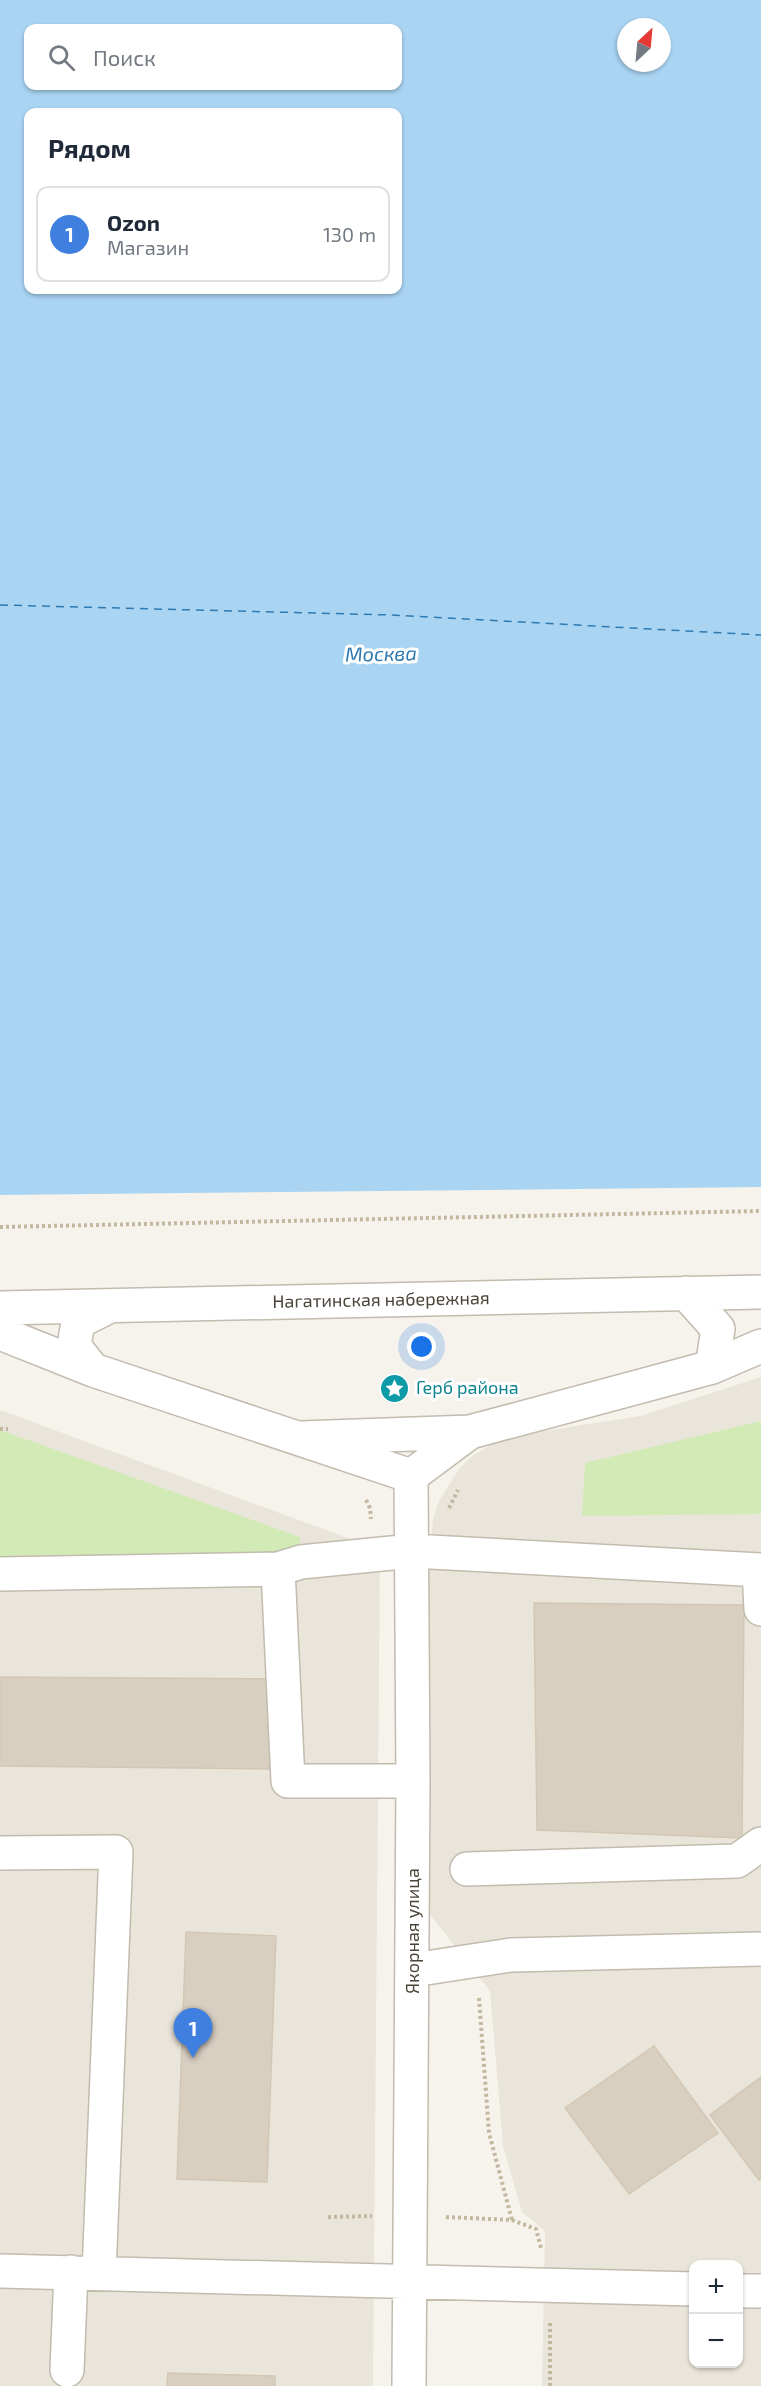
<!DOCTYPE html>
<html lang="ru">
<meta charset="utf-8">
<style>
:root{--surface:#fff;--page:#f2f2f3;--text:#1f2937;--muted:#747a83;--line:#e0e1e3;--accent:#0f766e}
body{margin:0;font-family:"Exo 2",sans-serif;background:var(--page);color:var(--text)}
.controls{position:absolute;right:18px;bottom:18px;display:grid;overflow:hidden;border-radius:12px;box-shadow:0 2px 4px #0004}
.controls button{width:54px;height:54px;display:grid;place-items:center;padding:0;border:0;border-bottom:2px solid var(--line);background:var(--surface);color:var(--text);font:30px sans-serif}
.compass{position:absolute;left:617px;top:18px;width:54px;height:54px;border-radius:50%;background:var(--surface);box-shadow:0 2px 4px #0004;rotate:26deg}
.you{position:absolute;left:422px;top:1347px;width:21px;height:21px;margin:-15px;border:4px solid #fff;border-radius:50%;background:#1a73e8;box-shadow:0 0 0 9px #1a73e833}
.badge{display:grid;place-items:center;width:39px;height:39px;border-radius:50%;background:var(--accent);color:#fff;font-size:20px;font-weight:700}
.pin{position:absolute;translate:-50% -50px;filter:drop-shadow(0 2px 3px #0008)}
.pin::after{content:'';position:absolute;top:32px;width:21px;height:18px;background:inherit;clip-path:polygon(0 0,100% 0,50% 100%)}
.list{margin:0;padding:0;list-style:none}
h2{display:flex;justify-content:space-between;align-items:center;height:78px;margin:0;padding:0 24px;font-size:26px}
h2 small{font-size:20px;font-weight:400;color:var(--muted)}
.list li{display:grid;grid-template-columns:39px 1fr auto;gap:18px;align-items:center;box-sizing:border-box;height:96px;margin:0 12px 12px;padding:0 12px;border:2px solid var(--line);border-radius:12px}
.list b{display:block;font-size:22px;white-space:nowrap}
.list p{margin:0;font-size:20px;white-space:nowrap;color:var(--muted)}
.list em{font-size:20px;font-style:normal;color:var(--muted)}
.icon{flex:none;width:33px;height:33px;fill:none;stroke:currentColor;stroke-width:2;stroke-linecap:round;stroke-linejoin:round}
.map{position:relative;flex:none;width:761px;height:2386px;overflow:hidden}
.search{position:absolute;background:var(--surface);box-shadow:0 2px 4px #0004;left:24px;top:24px;width:378px;height:66px;display:flex;align-items:center;gap:15px;box-sizing:border-box;padding:0 21px;border-radius:12px;color:var(--muted);font-size:22px}
.panel{position:absolute;background:var(--surface);box-shadow:0 2px 4px #0004;left:24px;top:108px;width:378px;height:186px;border-radius:12px}
.map>svg:first-child{display:block}
</style>
<div class="map">
<svg width="761" height="2386" viewBox="0 0 761 2386">
<rect width="100%" height="100%" fill="#f6f3ec"/>
<!-- residential -->
<path fill="#eae5da" fill-rule="evenodd" d="M761,1377V2386H542L545,2231L522,2212L503,2146L490,1991L429,1913L424,1602L433,1519L439,1501L459,1469L472,1456L505,1437L640,1416ZM694,2264H738V2364H694Z
M0,1410L380,1550L373,2386H0Z"/>
<!-- green -->
<path fill="#d2eab5" d="M761,1421V1514L582,1516L585,1463Z
M0,1430L300,1537V1555L0,1556Z"/>
<!-- water -->
<path fill="#a9d4f2" fill-rule="evenodd" d="M0,0H761V1187L0,1195ZM626,27H662V63H626ZM28,28H398V86H28ZM28,112H398V290H28Z"/>
<g fill="none" stroke-linecap="round" stroke-linejoin="round">
<!-- ferry -->
<path stroke="#2e7ab2" stroke-width="1.5" stroke-dasharray="8 6" stroke-linecap="butt" d="M0,605L391,615L761,635"/>
</g>
<!-- building -->
<path fill="#d8cfc1" stroke="#d3c7b4" stroke-width="1.5" d="M534,1603L744,1605L742,1838L537,1830Z
M0,1677L275,1679L269,1769L0,1766Z
M186,1932L276,1936L267,2182L177,2179Z
M654,2046L718,2133L629,2194L565,2108Z
M761,2077V2178L759,2180L710,2115Z
M168,2373L275,2376V2386H167Z"/>
<g fill="none" stroke-linecap="round" stroke-linejoin="round">
<defs>
<path id="minor" d="M686,1293L718,1329L712,1367
M0,1308L761,1292
M0,1333L93,1370L411,1476
M93,1370L74,1346L78,1322L110,1306
M301,1438L470,1432L712,1367L761,1346
M411,1476L470,1432
M278,1569L288,1781H413
M759,1570L761,1609
M0,1574L278,1569L301,1562L412,1551L761,1570
M0,1853L116,1852L99,2273
M467,1869L737,1861L761,1844
M413,1970L511,1955L761,1949
M0,2271L694,2289
M738,2291H761
M67,2370L71,2272
M409,2386L413,1781L411,1476"/>
</defs>
<!-- minor casing -->
<use href="#minor" stroke="#c2bbae" stroke-width="36"/>
<!-- path -->
<path stroke="#c4b79f" stroke-width="4" stroke-dasharray="3 3" stroke-linecap="butt" d="M0,1227L761,1211
M0,1429H8
M366,1500L370,1508L371,1519
M449,1508L458,1490
M479,1998L489,2133L512,2220
M328,2217L372,2216
M446,2217L512,2220L536,2229L541,2248
M550,2386V2321"/>
<!-- minor -->
<use href="#minor" stroke="#fff" stroke-width="33"/>
</g>
<!-- icons -->
<defs>
<symbol id="sight-disc" viewBox="-11 -11 22 22"><circle r="9.5" fill="#0f9aa8" stroke="#fff"/><path d="M0-6L1.8-2.2L6-1.7L2.9 1.2L3.7 5.4L0 3.3L-3.7 5.4L-2.9 1.2L-6-1.7L-1.8-2.2Z" fill="#fff"/></symbol>
</defs>
<g fill-rule="evenodd">
<use href="#sight-disc" x="378" y="1372" width="33" height="33"/>
</g>
<g text-anchor="middle" stroke-width="6" stroke-linejoin="round" paint-order="stroke">
<!-- street labels -->
<g font-size="18" fill="#4b4439" stroke="#fff">
<text transform="translate(381 1300) rotate(-1)" y="6">Нагатинская набережная</text>
<text transform="translate(413 1931) rotate(-90)" y="6">Якорная улица</text>
</g>
<!-- culture labels -->
<g font-size="18" fill="#0d838f" stroke="#fff" text-anchor="start">
<text x="416" y="1394">Герб района</text>
</g>
<!-- water labels -->
<g font-size="20" font-style="italic" fill="#2e7ab2" stroke="#fff">
<text transform="translate(381 654) rotate(-1)" y="7">Москва</text>
</g>
</g>
</svg>
<div class="controls">
<button>+</button>
<button>−</button>
</div>
<svg class="compass" viewBox="-18 -18 36 36"><path d="M0-13l5 13h-10z" fill="#e53935"/><path d="M0 13l5-13h-10z" fill="#747a83"/></svg>
<div class="you"></div>
<div class="pin badge" style="left:193px;top:2058px;background:#3f7fe0">1</div>
<div class="search"><svg class="icon" aria-label="search" viewBox="0 0 24 24"><circle cx="10" cy="10" r="6"/><path d="M15 15l6 6"/></svg>Поиск</div>
<section class="panel">
<h2>Рядом<small></small></h2>
<ul class="list">
<li><span class="badge" style="background:#3f7fe0">1</span><div><b>Ozon</b><p>Магазин</p></div><em>130 m</em></li>
</ul>
</section>
</div>
